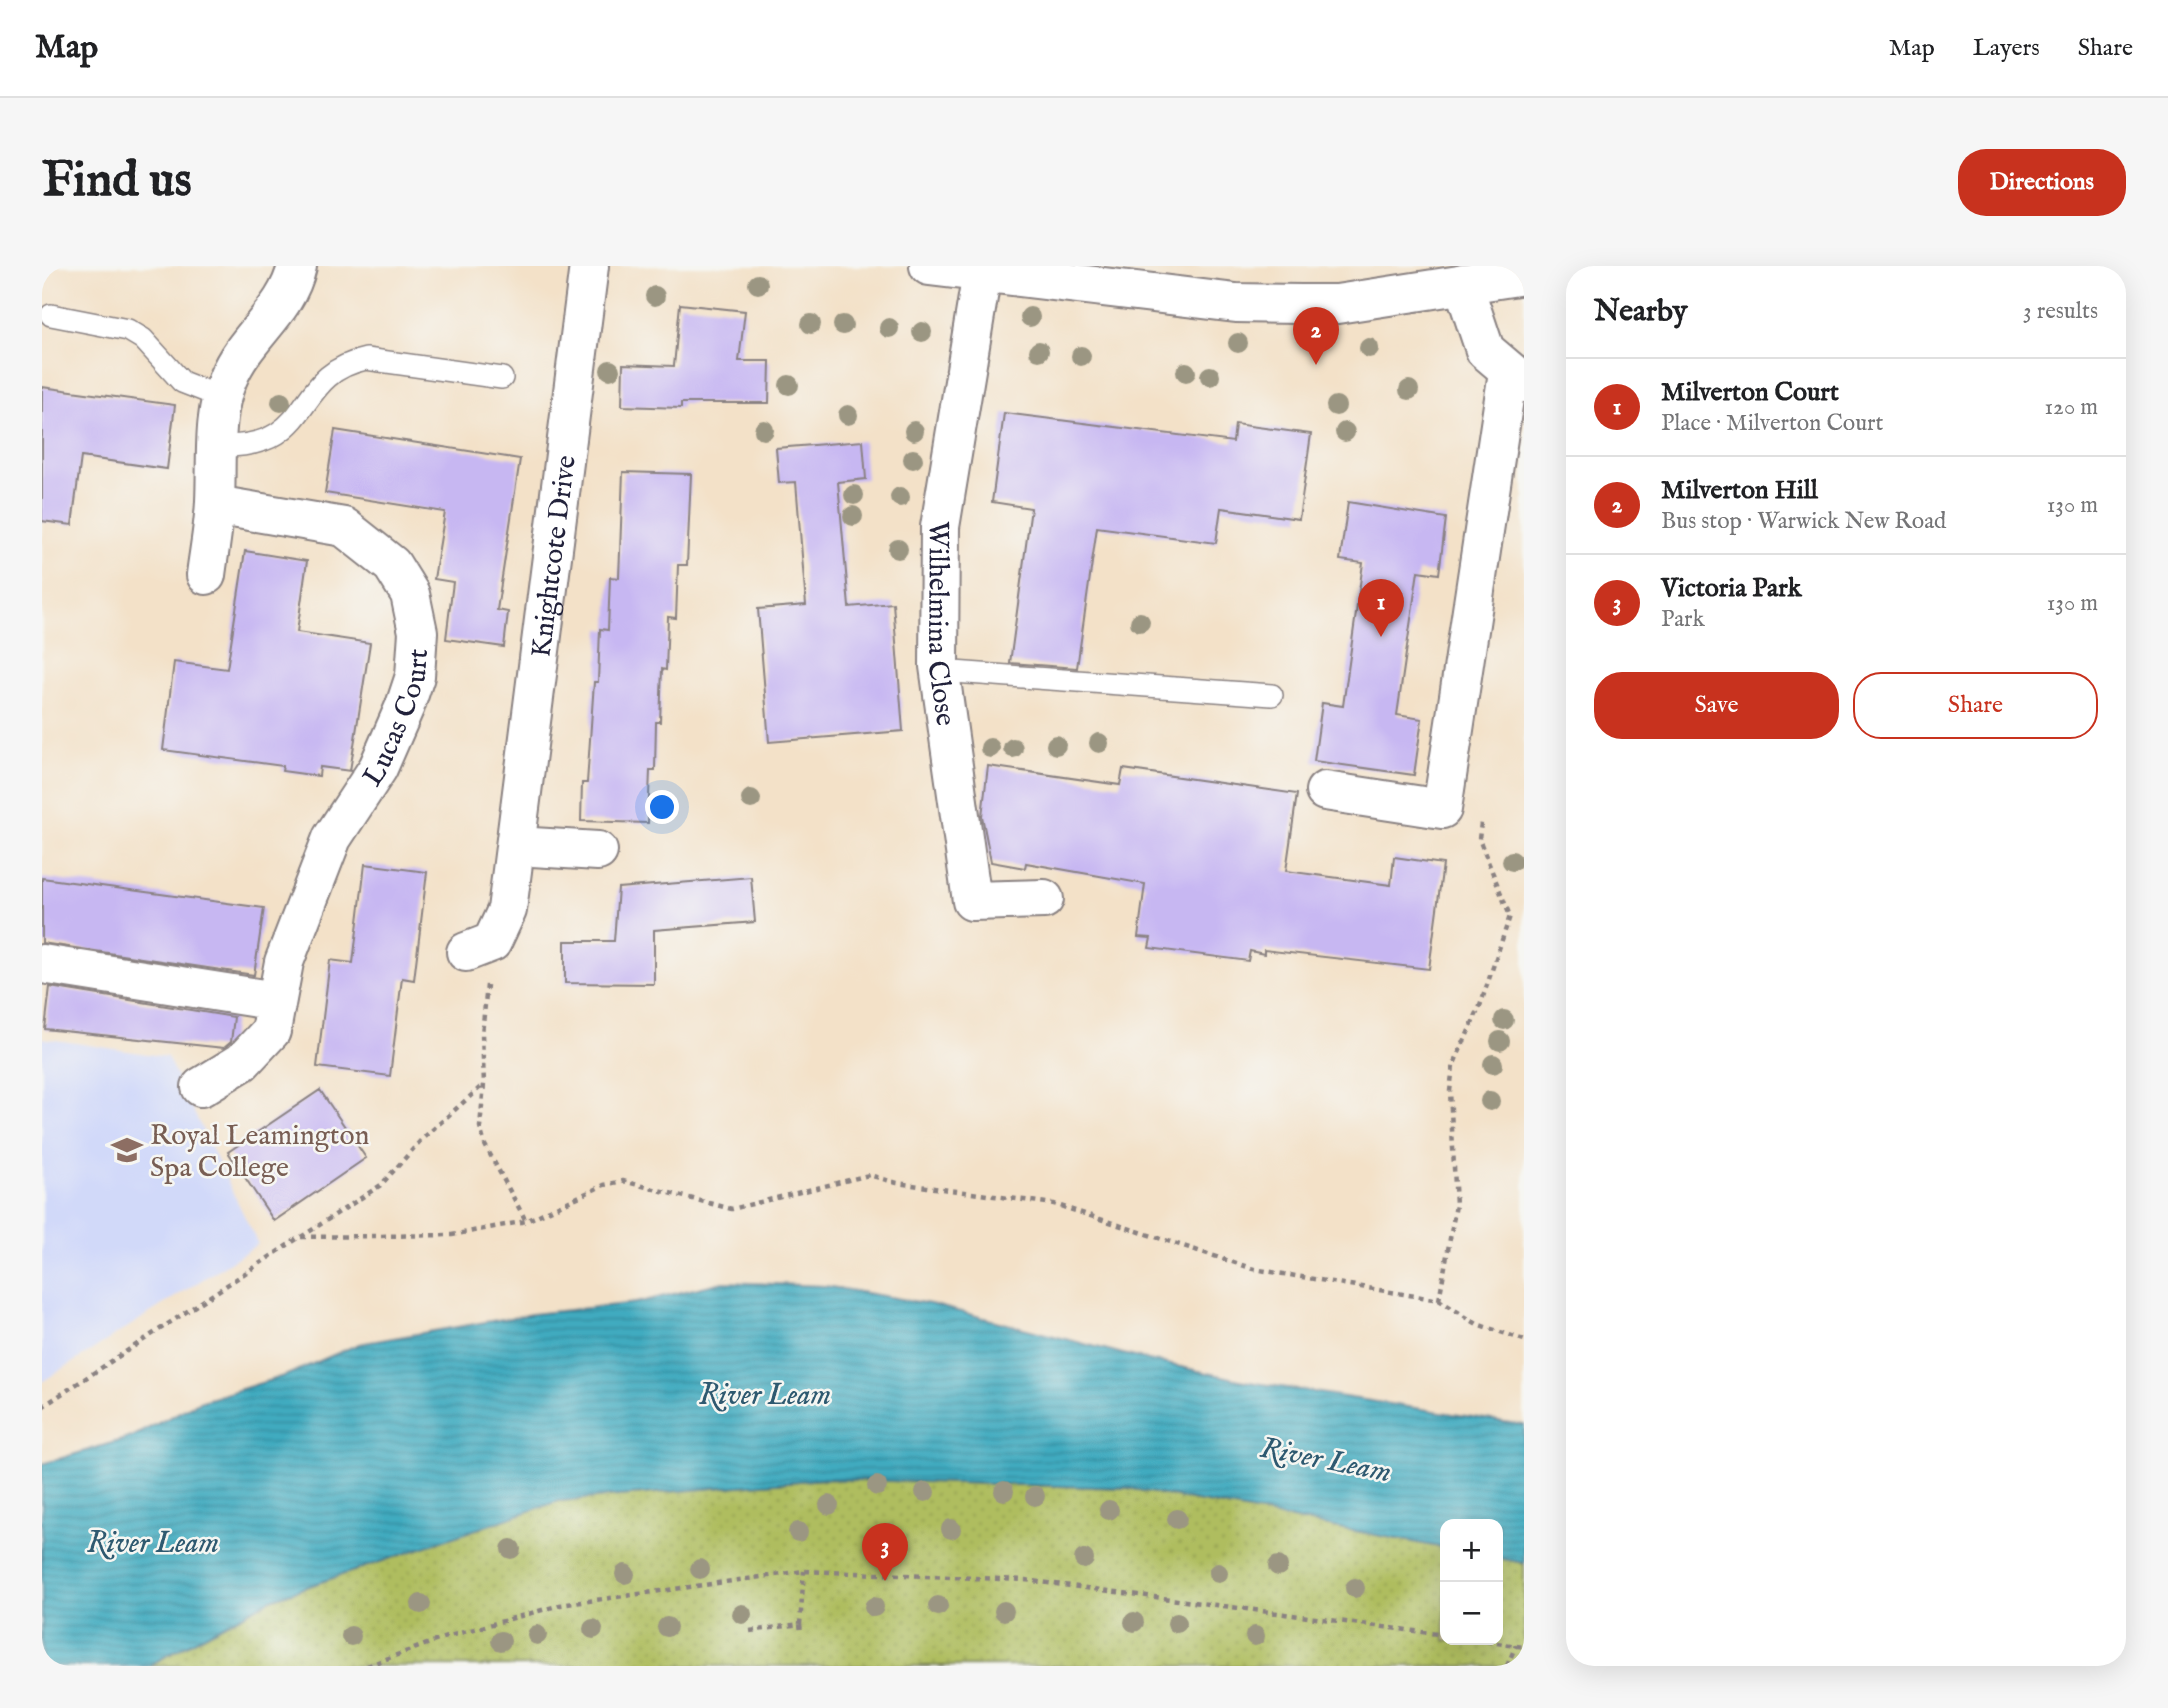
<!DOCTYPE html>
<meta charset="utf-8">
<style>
:root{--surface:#fff;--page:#f6f6f6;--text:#202124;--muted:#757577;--line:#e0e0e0;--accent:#c8321e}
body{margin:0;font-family:"IM FELL English",serif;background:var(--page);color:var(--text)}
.controls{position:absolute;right:21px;bottom:21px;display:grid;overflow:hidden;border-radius:14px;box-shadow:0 7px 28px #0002}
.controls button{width:63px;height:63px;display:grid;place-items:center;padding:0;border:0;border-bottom:2px solid var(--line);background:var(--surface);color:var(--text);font:35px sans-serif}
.you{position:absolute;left:621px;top:542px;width:24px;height:24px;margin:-18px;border:5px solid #fff;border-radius:50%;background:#1a73e8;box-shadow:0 0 0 10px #1a73e833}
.badge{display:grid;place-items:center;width:46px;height:46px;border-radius:50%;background:var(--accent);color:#fff;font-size:23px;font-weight:700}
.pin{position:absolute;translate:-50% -58px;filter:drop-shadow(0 2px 4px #0008)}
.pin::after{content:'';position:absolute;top:37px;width:24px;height:21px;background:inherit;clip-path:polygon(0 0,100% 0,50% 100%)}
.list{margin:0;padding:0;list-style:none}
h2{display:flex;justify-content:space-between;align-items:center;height:91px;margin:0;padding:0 28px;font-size:30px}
h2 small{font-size:23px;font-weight:400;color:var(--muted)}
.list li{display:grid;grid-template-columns:46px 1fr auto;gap:21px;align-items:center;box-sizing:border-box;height:98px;padding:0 28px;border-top:2px solid var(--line)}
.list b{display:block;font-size:26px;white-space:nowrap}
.list p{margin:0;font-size:23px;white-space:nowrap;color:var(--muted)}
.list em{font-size:23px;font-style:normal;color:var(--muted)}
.actions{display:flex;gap:14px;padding:21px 28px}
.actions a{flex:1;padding:16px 0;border:2px solid var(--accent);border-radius:28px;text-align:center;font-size:24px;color:var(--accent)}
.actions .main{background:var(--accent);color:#fff}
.map{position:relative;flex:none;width:1482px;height:1400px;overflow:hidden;border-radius:28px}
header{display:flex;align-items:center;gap:42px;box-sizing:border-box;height:98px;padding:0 35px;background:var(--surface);border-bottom:2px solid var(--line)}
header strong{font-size:33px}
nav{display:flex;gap:38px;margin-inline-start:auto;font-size:24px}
.intro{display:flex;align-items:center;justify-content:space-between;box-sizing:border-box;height:168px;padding:0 42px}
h1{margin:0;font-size:49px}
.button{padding:18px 32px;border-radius:28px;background:var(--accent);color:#fff;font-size:24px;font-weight:700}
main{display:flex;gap:42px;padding:0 42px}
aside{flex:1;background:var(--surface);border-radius:28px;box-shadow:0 7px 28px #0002}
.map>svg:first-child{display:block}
</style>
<header>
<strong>Map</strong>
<nav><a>Map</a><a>Layers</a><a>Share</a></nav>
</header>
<div class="intro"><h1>Find us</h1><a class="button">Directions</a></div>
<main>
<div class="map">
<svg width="1482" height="1400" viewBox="0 0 1482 1400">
<defs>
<pattern id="park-dots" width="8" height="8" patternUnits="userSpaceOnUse" patternTransform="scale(1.75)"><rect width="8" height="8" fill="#afbd5f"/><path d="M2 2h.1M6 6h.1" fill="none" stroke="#96a253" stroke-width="1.8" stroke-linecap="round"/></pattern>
<pattern id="water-rules" width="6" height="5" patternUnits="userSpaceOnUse" patternTransform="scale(1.75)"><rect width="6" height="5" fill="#40abc0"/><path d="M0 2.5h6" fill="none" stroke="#358b9d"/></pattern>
</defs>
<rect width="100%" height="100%" fill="#f6f6f2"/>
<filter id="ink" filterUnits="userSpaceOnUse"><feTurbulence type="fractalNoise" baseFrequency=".0143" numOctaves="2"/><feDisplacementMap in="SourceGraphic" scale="14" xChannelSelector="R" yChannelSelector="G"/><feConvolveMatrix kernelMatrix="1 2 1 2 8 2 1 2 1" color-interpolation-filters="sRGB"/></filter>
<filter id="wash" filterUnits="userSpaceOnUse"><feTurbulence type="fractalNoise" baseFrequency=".00686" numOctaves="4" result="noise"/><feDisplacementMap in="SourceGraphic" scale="28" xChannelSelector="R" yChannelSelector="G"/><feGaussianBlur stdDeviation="1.57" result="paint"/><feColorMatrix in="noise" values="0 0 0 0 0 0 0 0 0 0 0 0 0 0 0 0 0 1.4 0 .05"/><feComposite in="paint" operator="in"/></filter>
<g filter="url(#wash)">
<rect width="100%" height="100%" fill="#f3e1c8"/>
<!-- built -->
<path fill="#d1d9f9" d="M0,772L125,791L216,978L0,1116Z"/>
<!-- park -->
<path fill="url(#park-dots)" stroke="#68704d" stroke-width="2" d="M781,1213L1086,1222L1403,1282V1374H1456V1292L1482,1297V1400H106L229,1333L516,1235Z"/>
<!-- water -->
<path fill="url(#water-rules)" stroke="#31667e" stroke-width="2" d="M681,1016L783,1020L888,1038L1093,1091L1207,1116L1482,1159V1297L1456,1292V1258H1403V1282L1086,1222L781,1213L517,1235L229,1333L106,1400H0V1198L90,1171L157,1136L245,1109L317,1078L490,1048L594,1037Z"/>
<g id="blocks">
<!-- building -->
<path fill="#c7b7f2" d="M638,38L703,45L697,95H728L727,137H639V142L580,140L581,98L632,100Z
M0,121L133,139L125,203L39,191L30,259L0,255Z
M962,147L1191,176L1193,158L1269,168L1257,253L1179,242L1174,277L1055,261L1035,402L968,397L989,242L950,236Z
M293,164L478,193L455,344L466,346L462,381L404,373L411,316L392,313L403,246L283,227Z
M821,175L824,213L796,216L807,341L851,337L861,465L727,476L716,343L764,339L754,216L737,217L734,182Z
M581,206L649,208L645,299H636L634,352L626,351L624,404L620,403L618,456H614L613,504H608L606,557L539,555L540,517H545L552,416H556L558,363L566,364L568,311L577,312Z
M1306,236L1404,252L1397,308L1376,305L1355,449L1380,453L1372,509L1272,495L1280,437L1301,440L1321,297L1298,294Z
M203,285L265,295L255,366L328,377L308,505L278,501L277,510L240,505L241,500L121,484L132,396L185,403Z
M946,500L1078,519L1081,503L1255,528L1244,605L1349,619L1352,591L1401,598L1387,703L1222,684V688L1208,685L1206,695L1107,682L1109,672L1096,671L1103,618L984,597L983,602L949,596L940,550Z
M323,598L385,606L372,714L360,712L348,810L275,801L288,694L311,697Z
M709,611L713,656L612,664V718L523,717V675H572L576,622Z
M0,612L222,642L212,709L0,677Z
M8,721L192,751L189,776L182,782L3,763Z
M278,824L324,892L232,955L186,886Z"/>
</g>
</g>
<g filter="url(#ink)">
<use href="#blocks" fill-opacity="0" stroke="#8a8282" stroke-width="2"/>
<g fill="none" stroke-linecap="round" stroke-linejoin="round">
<defs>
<path id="service" d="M9,49L86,64L101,73L140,116L181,132
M176,180C277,183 247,109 324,93L460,112
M898,405L1230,429"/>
<g id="minor">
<path id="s1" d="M940,7L898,261L897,400L930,635L1002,633"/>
<path d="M1421,18L1443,84L1482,117"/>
<path d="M164,309C167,285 172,260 173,235C175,196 170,149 186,112C203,70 245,46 255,0"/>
<path d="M1283,525L1400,543L1466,106"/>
<path d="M474,580L556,585"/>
<path id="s2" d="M424,686L450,676L465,644L547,0"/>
<path d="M0,698L234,735"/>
<path id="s3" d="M159,821L200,796L229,765L242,696L290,572L336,502L363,440L373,410L376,366L368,328L350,299L302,261L173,239"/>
</g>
<path id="tertiary" d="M887,0L1194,37L1260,38H1295L1482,9"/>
</defs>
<!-- service casing -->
<use href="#service" stroke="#8a8282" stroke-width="24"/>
<!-- minor casing -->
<use href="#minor" stroke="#8a8282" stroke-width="42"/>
<!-- tertiary casing -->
<use href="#tertiary" stroke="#8a8282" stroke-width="42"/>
<!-- path -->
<path stroke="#8a8282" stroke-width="4.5" stroke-dasharray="5 5" stroke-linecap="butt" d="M445,719L440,768L442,818L438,861L443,879L484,955
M259,971L339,919L380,873L442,818
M1397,1034L1414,939L1408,825L1411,800L1438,740L1468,650L1437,573L1439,557
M0,1141L258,971L410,969L484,955L562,919L581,915L690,943L827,909L855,917L1012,938L1212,1003L1397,1034L1435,1058L1482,1074
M758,1358L759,1366
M708,1365L758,1358L762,1305
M1435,1374L1482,1381
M325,1400L404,1371L518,1339L762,1305L983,1314L1403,1369
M1465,1400L1474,1379"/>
<!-- service -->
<use href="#service" stroke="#fff" stroke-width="21"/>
<!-- minor -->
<use href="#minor" stroke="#fff" stroke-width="38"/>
<!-- tertiary -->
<use href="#tertiary" stroke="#fff" stroke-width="38"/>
</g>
<!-- trees -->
<g fill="#9b9682">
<circle cx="716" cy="18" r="10"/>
<circle cx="613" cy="30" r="10"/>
<circle cx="988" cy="51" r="10"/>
<circle cx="769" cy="58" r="10"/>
<circle cx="801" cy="59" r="10"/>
<circle cx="847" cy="62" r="10"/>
<circle cx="880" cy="66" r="10"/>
<circle cx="1196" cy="77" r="10"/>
<circle cx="1327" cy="82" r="10"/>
<circle cx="997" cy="85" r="10"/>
<circle cx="1039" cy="90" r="10"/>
<circle cx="568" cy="104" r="10"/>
<circle cx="1144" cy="106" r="10"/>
<circle cx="1168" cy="110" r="10"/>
<circle cx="747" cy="119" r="10"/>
<circle cx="1367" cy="124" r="10"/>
<circle cx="239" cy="136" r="10"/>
<circle cx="1294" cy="140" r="10"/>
<circle cx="806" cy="149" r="10"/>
<circle cx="722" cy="164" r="10"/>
<circle cx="872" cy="165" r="10"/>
<circle cx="1303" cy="166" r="10"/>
<circle cx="871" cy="193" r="10"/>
<circle cx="812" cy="229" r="10"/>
<circle cx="858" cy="231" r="10"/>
<circle cx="811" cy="250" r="10"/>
<circle cx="856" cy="283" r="10"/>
<circle cx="1098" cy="356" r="10"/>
<circle cx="1057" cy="477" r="10"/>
<circle cx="1014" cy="479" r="10"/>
<circle cx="948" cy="482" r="10"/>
<circle cx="971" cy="482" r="10"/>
<circle cx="709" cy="533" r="10"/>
<circle cx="1470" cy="595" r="10"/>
<circle cx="1462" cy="754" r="10"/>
<circle cx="1458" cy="775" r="10"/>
<circle cx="1451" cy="798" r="10"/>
<circle cx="1448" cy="835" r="10"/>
<circle cx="835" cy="1220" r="10"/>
<circle cx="962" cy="1225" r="10"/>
<circle cx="883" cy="1226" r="10"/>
<circle cx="993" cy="1230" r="10"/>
<circle cx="787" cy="1239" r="10"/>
<circle cx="1067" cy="1244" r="10"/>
<circle cx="1135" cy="1253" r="10"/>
<circle cx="909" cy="1263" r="10"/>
<circle cx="756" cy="1266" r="10"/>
<circle cx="847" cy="1267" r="10"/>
<circle cx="469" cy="1283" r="10"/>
<circle cx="1042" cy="1293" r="10"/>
<circle cx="1236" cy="1300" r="10"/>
<circle cx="658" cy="1303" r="10"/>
<circle cx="1176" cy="1307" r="10"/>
<circle cx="583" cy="1308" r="10"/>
<circle cx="1313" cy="1322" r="10"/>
<circle cx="379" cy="1338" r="10"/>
<circle cx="896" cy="1340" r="10"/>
<circle cx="832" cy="1341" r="10"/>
<circle cx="962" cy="1345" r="10"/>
<circle cx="700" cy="1348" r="10"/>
<circle cx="1092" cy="1356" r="10"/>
<circle cx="1135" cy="1357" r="10"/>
<circle cx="625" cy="1361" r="10"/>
<circle cx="551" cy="1363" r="10"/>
<circle cx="495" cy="1369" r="10"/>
<circle cx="309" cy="1370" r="10"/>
<circle cx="1213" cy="1370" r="10"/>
<circle cx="459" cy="1375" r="10"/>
</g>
</g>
<!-- icons -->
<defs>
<symbol id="university-bare" viewBox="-9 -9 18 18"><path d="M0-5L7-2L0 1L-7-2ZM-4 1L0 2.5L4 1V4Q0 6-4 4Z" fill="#8d6e63" stroke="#f6f6f2" stroke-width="2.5" paint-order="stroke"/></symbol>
</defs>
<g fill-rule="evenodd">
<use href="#university-bare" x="63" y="862" width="44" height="44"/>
</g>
<g text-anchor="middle" stroke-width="5" stroke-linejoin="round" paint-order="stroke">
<!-- street labels -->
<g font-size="28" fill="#22223b" stroke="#f6f6f2">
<text dy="10" stroke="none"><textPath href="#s2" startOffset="420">Knightcote Drive</textPath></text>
<text dy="10" stroke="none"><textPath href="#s1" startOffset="354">Wilhelmina Close</textPath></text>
<text dy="10" stroke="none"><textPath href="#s3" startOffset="432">Lucas Court</textPath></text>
</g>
<!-- education labels -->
<g font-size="28" fill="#785e54" stroke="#f6f6f2" text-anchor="start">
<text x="108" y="878">Royal Leamington<tspan x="108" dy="32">Spa College</tspan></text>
</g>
<!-- water labels -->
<g font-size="30" font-style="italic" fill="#2e5970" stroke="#f6f6f2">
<text x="723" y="1138">River Leam</text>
<text transform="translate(1284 1193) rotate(11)" y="10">River Leam</text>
<text x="111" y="1286">River Leam</text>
</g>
</g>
</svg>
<div class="controls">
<button>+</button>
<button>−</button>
</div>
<div class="you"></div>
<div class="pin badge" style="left:1339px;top:371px">1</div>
<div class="pin badge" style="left:1274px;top:99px">2</div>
<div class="pin badge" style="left:843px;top:1315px">3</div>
</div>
<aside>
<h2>Nearby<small>3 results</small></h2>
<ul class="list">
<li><span class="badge">1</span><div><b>Milverton Court</b><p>Place · Milverton Court</p></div><em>120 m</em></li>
<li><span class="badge">2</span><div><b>Milverton Hill</b><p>Bus stop · Warwick New Road</p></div><em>130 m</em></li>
<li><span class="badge">3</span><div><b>Victoria Park</b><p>Park</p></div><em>130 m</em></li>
</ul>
<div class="actions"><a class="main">Save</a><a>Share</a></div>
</aside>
</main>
